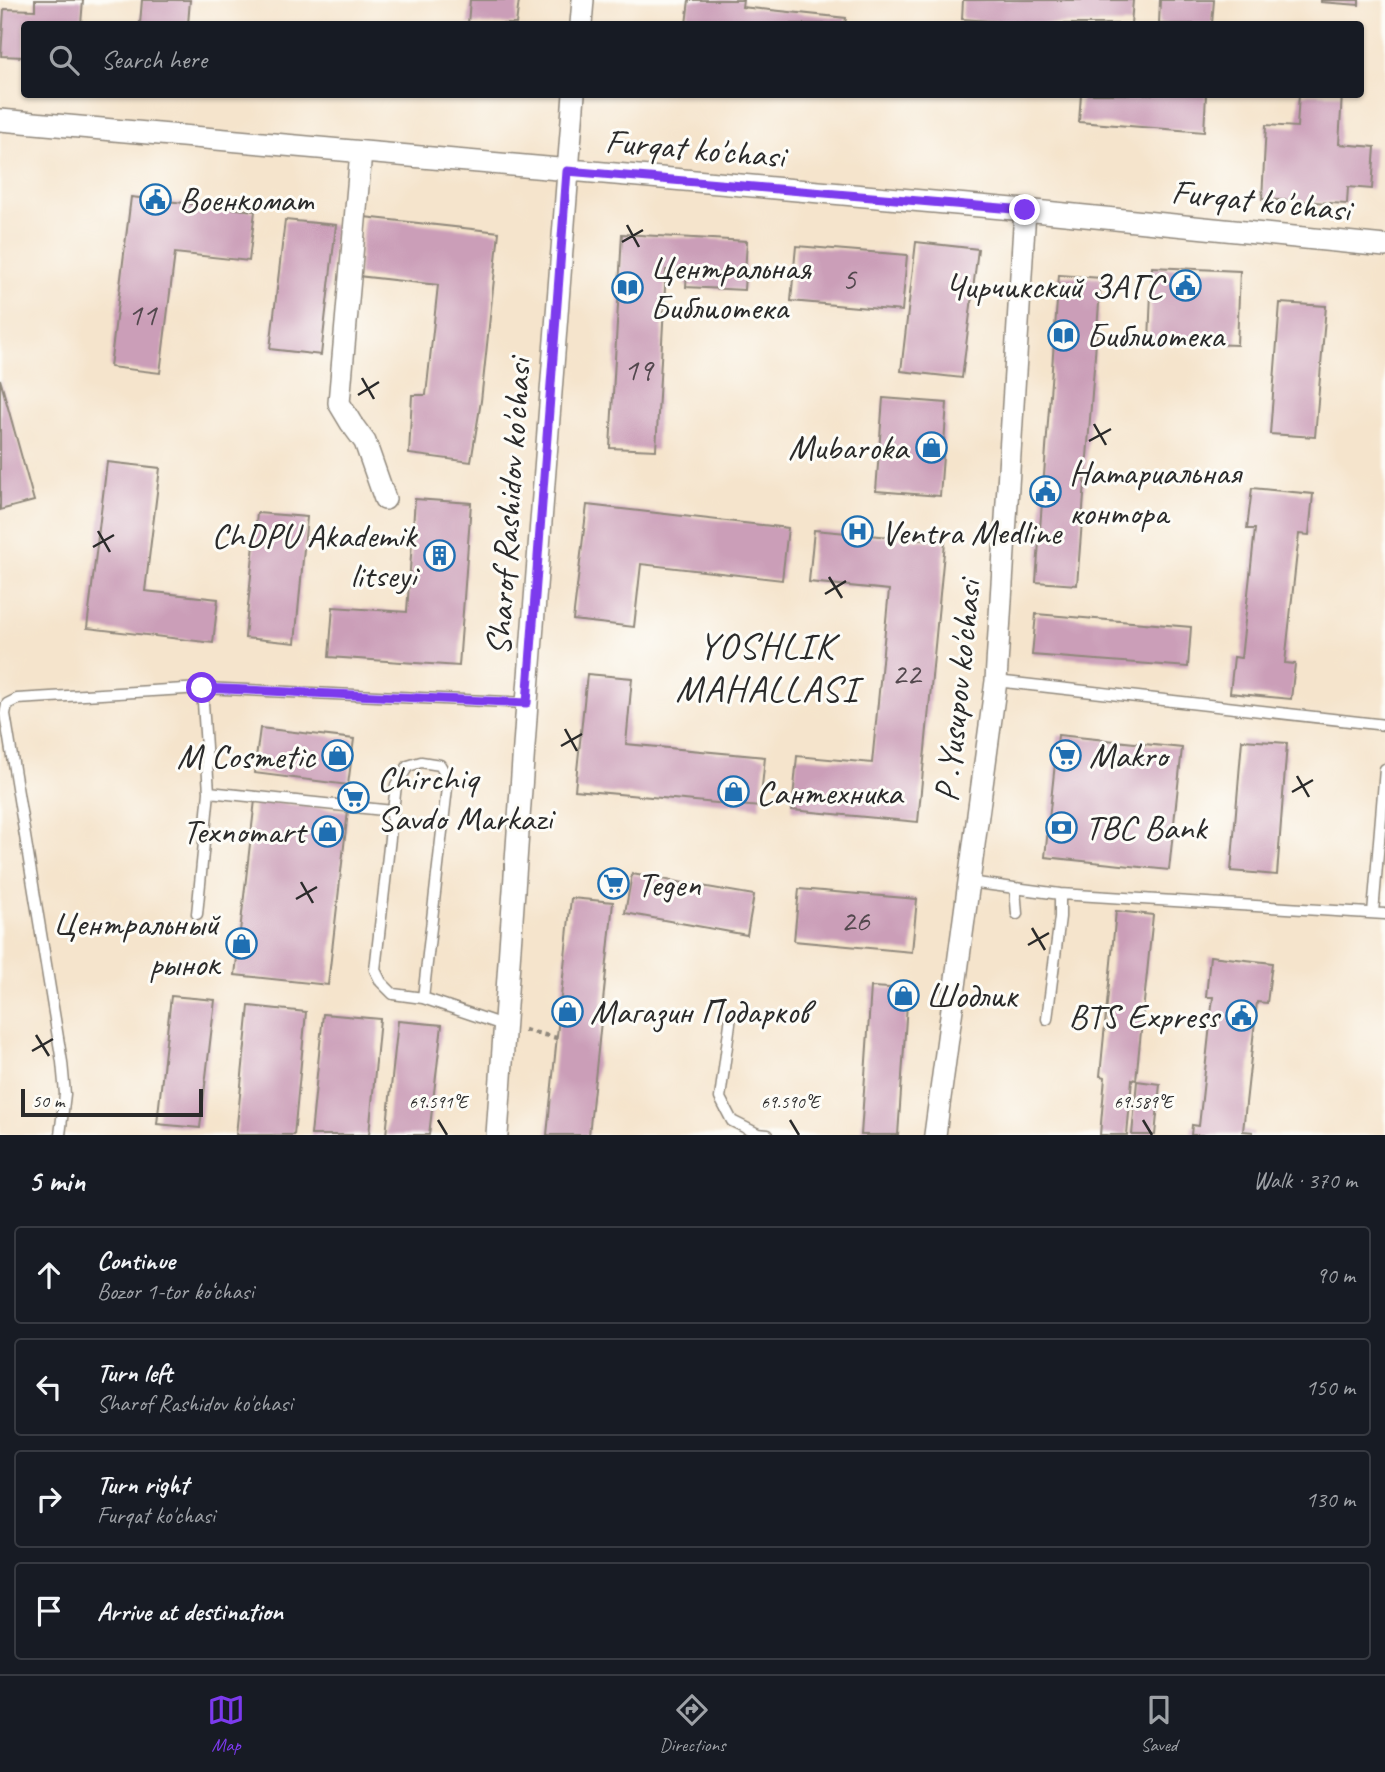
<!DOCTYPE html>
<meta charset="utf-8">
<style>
:root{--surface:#171b24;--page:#20242c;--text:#f1f3f6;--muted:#9ea1a6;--line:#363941;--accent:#7c3aed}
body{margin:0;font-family:Caveat,sans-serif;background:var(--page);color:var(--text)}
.scale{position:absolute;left:21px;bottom:18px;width:182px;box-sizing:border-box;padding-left:7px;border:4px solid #2b2b2b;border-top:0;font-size:19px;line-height:24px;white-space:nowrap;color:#2b2b2b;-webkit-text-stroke:5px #fdfcf7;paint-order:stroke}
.stop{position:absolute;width:21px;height:21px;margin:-16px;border:5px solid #7c3aed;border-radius:50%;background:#fff}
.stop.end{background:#7c3aed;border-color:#fff;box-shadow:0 2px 7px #0008}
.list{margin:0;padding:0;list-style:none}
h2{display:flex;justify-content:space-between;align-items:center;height:91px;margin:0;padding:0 28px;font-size:30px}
h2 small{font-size:23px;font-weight:400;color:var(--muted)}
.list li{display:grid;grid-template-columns:46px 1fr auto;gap:21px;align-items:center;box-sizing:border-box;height:98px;margin:0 14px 14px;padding:0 14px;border:2px solid var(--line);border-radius:7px}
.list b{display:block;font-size:26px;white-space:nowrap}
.list p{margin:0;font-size:23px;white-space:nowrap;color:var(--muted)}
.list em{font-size:23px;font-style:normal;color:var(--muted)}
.icon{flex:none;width:38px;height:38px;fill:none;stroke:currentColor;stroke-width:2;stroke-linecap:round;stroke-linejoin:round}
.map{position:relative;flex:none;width:1385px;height:1135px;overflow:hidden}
.search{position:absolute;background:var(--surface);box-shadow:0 2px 5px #0004;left:21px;right:21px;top:21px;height:77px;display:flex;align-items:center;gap:18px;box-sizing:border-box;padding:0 24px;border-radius:7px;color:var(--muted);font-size:26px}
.sheet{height:539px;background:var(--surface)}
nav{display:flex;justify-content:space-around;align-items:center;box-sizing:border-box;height:98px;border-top:2px solid var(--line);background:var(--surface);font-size:19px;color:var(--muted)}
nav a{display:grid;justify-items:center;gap:4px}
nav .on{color:var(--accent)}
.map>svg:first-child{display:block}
</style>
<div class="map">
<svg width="1385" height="1135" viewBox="0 0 1385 1135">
<rect width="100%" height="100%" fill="#fdfcf7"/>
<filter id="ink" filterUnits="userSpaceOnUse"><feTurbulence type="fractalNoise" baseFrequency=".0143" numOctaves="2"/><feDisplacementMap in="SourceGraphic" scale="14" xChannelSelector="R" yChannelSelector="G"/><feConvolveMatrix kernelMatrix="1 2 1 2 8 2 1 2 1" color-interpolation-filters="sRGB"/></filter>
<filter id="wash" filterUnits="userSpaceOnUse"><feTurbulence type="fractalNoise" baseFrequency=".00686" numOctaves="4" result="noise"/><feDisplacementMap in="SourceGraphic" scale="28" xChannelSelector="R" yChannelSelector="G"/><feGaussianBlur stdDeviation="1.57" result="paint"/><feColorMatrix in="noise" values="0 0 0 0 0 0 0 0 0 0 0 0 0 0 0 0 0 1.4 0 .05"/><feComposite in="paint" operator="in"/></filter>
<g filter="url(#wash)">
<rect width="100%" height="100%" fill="#f5e4cc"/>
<g id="blocks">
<!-- building -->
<path fill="#cb9eb8" d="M35,0H83L81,24H24V57L1,56L4,9L35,10Z
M142,0H190L188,24H140Z
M470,0H519L516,24H468Z
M689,0H743L742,7L846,18L845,24H686Z
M963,0H1133L1131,24H1031L962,19Z
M1160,0H1214L1212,24H1159Z
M1321,0H1359V5L1321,2Z
M1081,94H1206L1204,132L1079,122Z
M1299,94H1342L1339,144L1375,147L1372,189L1348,187L1347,204L1262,199L1266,125L1297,127Z
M131,197L255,211L249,261L175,253L160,373L110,367Z
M364,217L499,232L481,401L471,462L409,454L412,395H426L438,285L358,276Z
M285,220L336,225L321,355L270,349Z
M622,234L747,241L744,290L686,287L687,271L666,270L656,450L610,448Z
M916,242L978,249L962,378L901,371Z
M796,246L907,255L902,311L791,301Z
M1152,267L1240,271L1237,345L1149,342Z
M1059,275L1101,278L1077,585L1036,582Z
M1280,303L1326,306L1315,437L1270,434Z
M0,379L34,501L0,510Z
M883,398L947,403L940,496L876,491Z
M107,462L160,468L145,591L218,599L213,643L87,628Z
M1252,488L1313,494L1309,535L1299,534L1285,663L1295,664L1291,699L1230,693L1234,657L1241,658L1255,529H1247Z
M415,499L471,503L459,666L329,657L333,607L407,612Z
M587,505L788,528L782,580L641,564L634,627L573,620Z
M257,513L307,517L295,643L245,638Z
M814,530L945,542L918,822L792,810L797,756L872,763L889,590L809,582Z
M1036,614L1191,627L1188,667L1032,655Z
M587,674L632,678L626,744L765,757L760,807L575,790Z
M260,728L354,739L348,785L254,773Z
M1058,735L1182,748L1169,870L1045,857Z
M1242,740L1287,743L1277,875L1231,871Z
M255,800L348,811L328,985L235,975Z
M632,874L754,895L747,935L625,913Z
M799,889L917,899L912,952L794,941Z
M571,898L613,902L599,1041L589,1135H547Z
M1116,911L1153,915L1136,1080L1132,1079L1127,1135H1100L1105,1077L1100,1076Z
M1210,956L1272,963L1267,1003L1257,1002L1243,1131L1253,1132V1135H1191L1192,1125L1199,1126L1213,997H1206Z
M871,987L908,989L898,1135H861Z
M171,996L215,1000L200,1128L157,1124Z
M249,1006L306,1012L294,1135H236Z
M323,1014L380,1019L369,1135H311Z
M398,1021L442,1025L429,1135H386Z
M1137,1081L1160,1084L1155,1135H1132Z"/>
</g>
</g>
<g filter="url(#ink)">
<use href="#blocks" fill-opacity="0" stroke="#90887c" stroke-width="2"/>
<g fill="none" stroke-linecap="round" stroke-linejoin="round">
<defs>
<path id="lane" d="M996,681L1385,725
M202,688L209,792L393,811
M969,882L1060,894L1385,914
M1015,888L1017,914
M1373,913L1385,769
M197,914L209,792
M423,998L448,779L440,765L421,762L408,766L396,785L375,970L381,982L393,994L423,998L506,1026
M731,1016L720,1098L732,1121L758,1134L768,1135
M1047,1019L1060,917V894
M60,1135L65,1094L62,1062L5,714L7,704L17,699L202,688L527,703"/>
<path id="street" d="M581,24L583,0
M0,120L1025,210L1385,246
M361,152L339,403L351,423L365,442L385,499
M497,1135L527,703L574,94
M935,1135L996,681L1025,210"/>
</defs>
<!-- lane casing -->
<use href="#lane" stroke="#90887c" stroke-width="13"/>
<!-- street casing -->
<use href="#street" stroke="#90887c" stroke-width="24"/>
<!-- path -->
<path stroke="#90887c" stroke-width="4.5" stroke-dasharray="5 5" stroke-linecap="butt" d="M524,1030L557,1038"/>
<!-- lane -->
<use href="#lane" stroke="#fff" stroke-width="10"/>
<!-- street -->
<use href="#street" stroke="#fff" stroke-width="21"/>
</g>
</g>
<g fill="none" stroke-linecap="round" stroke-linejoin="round" filter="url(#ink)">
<!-- route -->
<path stroke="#7c3aed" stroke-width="9" d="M202,688L527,703L567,171L1025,210"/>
</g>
<!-- ticks -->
<path fill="none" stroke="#2b2b2b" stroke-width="2.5" d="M627,225L639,247M622,242L643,230M362,378L374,399M358,395L379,382M1094,424L1106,445M1089,441L1111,429M98,531L110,552M93,547L114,535M829,577L842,598M825,594L846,581M565,729L577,751M561,746L582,734M1297,776L1309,797M1292,792L1313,780M301,882L313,903M296,899L317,887M1032,928L1045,950M1028,945L1049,933M36,1035L49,1056M32,1051L53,1039M438,1120L447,1135M790,1120L799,1135M1143,1120L1152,1135"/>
<!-- icons -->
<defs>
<symbol id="civic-ring" viewBox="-11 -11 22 22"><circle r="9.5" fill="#fdfcf7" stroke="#1f6fb2" stroke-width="1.5"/><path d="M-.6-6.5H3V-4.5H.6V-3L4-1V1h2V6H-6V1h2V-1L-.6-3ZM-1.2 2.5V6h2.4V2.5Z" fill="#1f6fb2"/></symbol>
<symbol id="library-ring" viewBox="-11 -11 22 22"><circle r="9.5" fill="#fdfcf7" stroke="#1f6fb2" stroke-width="1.5"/><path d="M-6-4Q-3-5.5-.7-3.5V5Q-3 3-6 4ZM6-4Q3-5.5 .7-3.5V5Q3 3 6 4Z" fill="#1f6fb2"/></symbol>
<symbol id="shop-ring" viewBox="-11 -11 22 22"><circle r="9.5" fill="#fdfcf7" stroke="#1f6fb2" stroke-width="1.5"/><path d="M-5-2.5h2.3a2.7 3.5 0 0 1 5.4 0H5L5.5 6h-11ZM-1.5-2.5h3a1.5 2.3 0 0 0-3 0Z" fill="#1f6fb2"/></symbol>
<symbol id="hospital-ring" viewBox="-11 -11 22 22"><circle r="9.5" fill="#fdfcf7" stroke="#1f6fb2" stroke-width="1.5"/><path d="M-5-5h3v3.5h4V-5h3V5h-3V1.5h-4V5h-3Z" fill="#1f6fb2"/></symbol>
<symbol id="building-ring" viewBox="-11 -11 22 22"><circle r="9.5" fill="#fdfcf7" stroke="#1f6fb2" stroke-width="1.5"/><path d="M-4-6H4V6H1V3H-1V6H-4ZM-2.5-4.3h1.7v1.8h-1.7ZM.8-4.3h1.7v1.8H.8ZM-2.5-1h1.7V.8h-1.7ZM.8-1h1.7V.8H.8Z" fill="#1f6fb2"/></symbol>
<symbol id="supermarket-ring" viewBox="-11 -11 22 22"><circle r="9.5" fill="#fdfcf7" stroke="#1f6fb2" stroke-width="1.5"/><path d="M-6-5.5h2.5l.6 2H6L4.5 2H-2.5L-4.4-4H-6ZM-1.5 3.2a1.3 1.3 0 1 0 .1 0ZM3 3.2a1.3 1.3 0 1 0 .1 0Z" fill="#1f6fb2"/></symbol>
<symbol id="bank-ring" viewBox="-11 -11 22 22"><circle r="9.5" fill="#fdfcf7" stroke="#1f6fb2" stroke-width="1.5"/><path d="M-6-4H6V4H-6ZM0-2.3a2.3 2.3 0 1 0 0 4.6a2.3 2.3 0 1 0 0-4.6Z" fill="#1f6fb2"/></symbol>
</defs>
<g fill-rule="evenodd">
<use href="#civic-ring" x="138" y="182" width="35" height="35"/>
<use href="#civic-ring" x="1168" y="268" width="35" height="35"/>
<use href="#library-ring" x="610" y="270" width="35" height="35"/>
<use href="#library-ring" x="1046" y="318" width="35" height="35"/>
<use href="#shop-ring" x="914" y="430" width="35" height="35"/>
<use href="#civic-ring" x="1028" y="474" width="35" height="35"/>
<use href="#hospital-ring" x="840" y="514" width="35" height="35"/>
<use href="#building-ring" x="422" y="538" width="35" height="35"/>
<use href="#supermarket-ring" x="1048" y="738" width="35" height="35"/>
<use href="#shop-ring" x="320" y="738" width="35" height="35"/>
<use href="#shop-ring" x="716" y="774" width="35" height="35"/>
<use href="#supermarket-ring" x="336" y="780" width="35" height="35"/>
<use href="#bank-ring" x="1044" y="810" width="35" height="35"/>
<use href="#shop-ring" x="310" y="814" width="35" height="35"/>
<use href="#supermarket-ring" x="596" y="866" width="35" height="35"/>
<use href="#shop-ring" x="224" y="926" width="35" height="35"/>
<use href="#shop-ring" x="886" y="978" width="35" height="35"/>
<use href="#shop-ring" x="550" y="994" width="35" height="35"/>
<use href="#civic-ring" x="1224" y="998" width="35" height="35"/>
</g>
<g text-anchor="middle" stroke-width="6" stroke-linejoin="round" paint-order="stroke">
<!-- number labels -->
<g font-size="32" fill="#53484e">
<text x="849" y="289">5</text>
<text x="142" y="325">11</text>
<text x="638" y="380">19</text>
<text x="906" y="684">22</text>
<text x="855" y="931">26</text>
</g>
<!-- street labels -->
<g font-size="35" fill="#2b2b2b" stroke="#fdfcf7">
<text transform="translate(695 148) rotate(5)" y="12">Furqat ko'chasi</text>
<text transform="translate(1261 200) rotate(6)" y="12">Furqat ko'chasi</text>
<text transform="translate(508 507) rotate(-86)" y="12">Sharof Rashidov ko'chasi</text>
<text transform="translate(957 691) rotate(-84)" y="12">P .Yusupov ko'chasi</text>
</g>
<!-- poi labels -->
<g font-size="35" fill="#2b2b2b" stroke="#fdfcf7" text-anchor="start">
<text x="179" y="211">Военкомат</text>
<text x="650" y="279">Центральная<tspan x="650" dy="40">Библиотека</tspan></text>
<text x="1163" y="298" text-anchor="end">Чирчикский ЗАГС</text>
<text x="1086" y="347">Библиотека</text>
<text x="908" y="459" text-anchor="end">Mubaroka</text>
<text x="1069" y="484">Натариальная<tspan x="1069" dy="40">контора</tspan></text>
<text x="881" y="544">Ventra Medline</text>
<text x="416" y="547" text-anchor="end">ChDPU Akademik<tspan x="416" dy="40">litseyi</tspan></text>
<text x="1089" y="767">Makro</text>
<text x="315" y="768" text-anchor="end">M Cosmetic</text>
<text x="377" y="790">Chirchiq<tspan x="377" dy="40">Savdo Markazi</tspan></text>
<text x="756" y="804">Сантехника</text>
<text x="1085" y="839">TBC Bank</text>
<text x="305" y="843" text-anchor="end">Texnomart</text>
<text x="637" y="896">Tegen</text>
<text x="219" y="935" text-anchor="end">Центральный<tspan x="219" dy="40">рынок</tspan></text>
<text x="926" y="1007">Шодлик</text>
<text x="590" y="1023">Магазин Подарков</text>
<text x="1219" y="1028" text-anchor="end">BTS Express</text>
</g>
<!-- neighbourhood labels -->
<g font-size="37" letter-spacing="2" fill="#2b2b2b" stroke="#fdfcf7">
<text x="767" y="658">YOSHLIK<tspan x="767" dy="43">MAHALLASI</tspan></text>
</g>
</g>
<g font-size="18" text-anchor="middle" fill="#2b2b2b" stroke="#fdfcf7" stroke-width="6" stroke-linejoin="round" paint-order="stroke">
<text x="438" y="1108">69.591°E</text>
<text x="790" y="1108">69.590°E</text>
<text x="1143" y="1108">69.589°E</text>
</g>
</svg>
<div class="scale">50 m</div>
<div class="stop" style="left:202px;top:688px"></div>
<div class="stop end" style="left:1025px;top:210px"></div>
<div class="search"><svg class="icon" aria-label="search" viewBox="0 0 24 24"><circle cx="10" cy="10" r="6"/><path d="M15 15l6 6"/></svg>Search here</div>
</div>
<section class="sheet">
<h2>5 min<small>Walk · 370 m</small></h2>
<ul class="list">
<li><svg class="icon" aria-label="ahead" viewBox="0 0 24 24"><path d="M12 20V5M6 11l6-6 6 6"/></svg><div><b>Continue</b><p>Bozor 1-tor ko‘chasi</p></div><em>90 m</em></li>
<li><svg class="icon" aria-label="left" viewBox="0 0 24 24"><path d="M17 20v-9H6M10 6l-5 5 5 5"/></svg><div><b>Turn left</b><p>Sharof Rashidov ko'chasi</p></div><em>150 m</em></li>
<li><svg class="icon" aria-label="right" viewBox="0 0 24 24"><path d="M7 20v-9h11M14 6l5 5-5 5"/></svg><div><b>Turn right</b><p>Furqat ko'chasi</p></div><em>130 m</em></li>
<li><svg class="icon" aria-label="arrive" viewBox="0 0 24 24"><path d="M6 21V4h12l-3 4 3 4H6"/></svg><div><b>Arrive at destination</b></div></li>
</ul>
</section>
<nav>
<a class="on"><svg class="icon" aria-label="map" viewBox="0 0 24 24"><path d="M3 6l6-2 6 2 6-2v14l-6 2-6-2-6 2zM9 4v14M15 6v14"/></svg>Map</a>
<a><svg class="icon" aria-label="directions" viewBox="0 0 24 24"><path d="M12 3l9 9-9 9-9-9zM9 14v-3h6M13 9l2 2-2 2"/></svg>Directions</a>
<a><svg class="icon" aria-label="saved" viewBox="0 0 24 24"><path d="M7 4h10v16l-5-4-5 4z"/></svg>Saved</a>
</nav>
